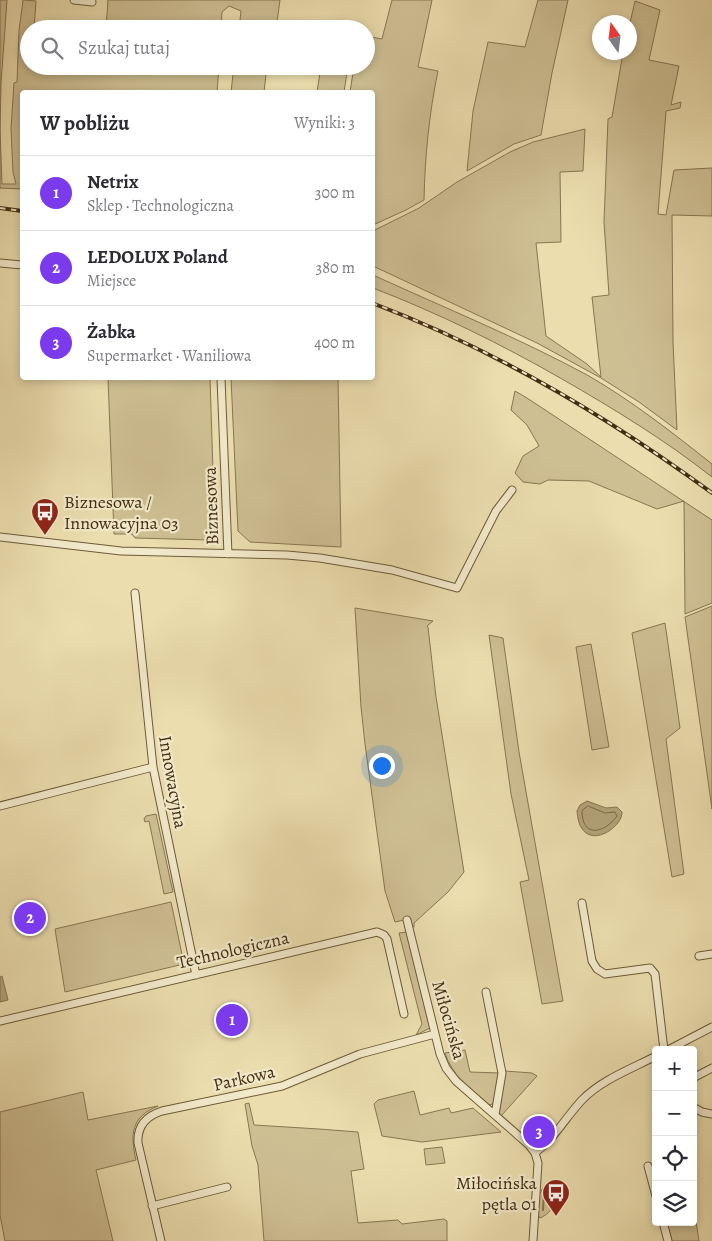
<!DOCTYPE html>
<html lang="pl">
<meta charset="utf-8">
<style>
:root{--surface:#fff;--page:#f7f7f7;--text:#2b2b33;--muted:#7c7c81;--line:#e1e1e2;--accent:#7c3aed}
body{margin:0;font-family:Alegreya,serif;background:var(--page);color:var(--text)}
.controls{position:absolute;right:15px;bottom:15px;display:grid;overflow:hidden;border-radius:5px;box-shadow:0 2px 8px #0003}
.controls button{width:45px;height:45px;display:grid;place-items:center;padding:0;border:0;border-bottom:1px solid var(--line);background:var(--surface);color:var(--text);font:25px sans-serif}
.compass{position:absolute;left:592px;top:15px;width:45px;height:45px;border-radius:50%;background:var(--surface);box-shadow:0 2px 8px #0003;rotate:346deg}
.you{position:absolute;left:381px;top:765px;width:18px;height:18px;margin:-12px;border:4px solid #fff;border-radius:50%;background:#1a73e8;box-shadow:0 0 0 8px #1a73e833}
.badge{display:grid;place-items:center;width:32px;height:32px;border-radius:50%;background:var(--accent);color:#fff;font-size:16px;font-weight:700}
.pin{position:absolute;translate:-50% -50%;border:2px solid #fff;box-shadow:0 1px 5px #0006}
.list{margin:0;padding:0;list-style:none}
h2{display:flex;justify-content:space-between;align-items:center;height:65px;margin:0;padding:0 20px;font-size:21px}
h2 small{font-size:16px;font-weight:400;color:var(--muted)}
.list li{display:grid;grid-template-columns:32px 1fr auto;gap:15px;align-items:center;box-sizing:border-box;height:75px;padding:0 20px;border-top:1px solid var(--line)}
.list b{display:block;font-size:19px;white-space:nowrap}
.list p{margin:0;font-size:16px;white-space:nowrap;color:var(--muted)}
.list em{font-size:16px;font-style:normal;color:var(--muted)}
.icon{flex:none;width:28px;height:28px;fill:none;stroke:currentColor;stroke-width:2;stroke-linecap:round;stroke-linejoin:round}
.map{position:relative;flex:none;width:712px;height:1241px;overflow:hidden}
.search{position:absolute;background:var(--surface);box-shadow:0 2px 8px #0003;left:20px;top:20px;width:355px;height:55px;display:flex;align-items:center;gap:12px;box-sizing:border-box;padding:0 18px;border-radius:28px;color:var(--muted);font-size:19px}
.panel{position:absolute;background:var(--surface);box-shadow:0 2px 8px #0003;left:20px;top:90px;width:355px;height:290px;border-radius:5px}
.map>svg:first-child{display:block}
</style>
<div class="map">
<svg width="712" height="1241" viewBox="0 0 712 1241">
<rect width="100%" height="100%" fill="#ebddae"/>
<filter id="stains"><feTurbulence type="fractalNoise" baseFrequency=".004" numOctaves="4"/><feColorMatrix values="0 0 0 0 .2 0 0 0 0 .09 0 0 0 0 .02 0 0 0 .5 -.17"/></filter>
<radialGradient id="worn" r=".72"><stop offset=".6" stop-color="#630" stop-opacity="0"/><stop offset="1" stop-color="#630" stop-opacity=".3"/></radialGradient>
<!-- green -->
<path fill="#cebf93" stroke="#887652" d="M0,0H7L1,84L0,129L2,184H16L13,172L11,129L14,83L17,82L19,31L23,0L36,1L34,29H29V66H219L217,92H22V189L0,188Z
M108,0H280L276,29H239L241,11L229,6L222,12L221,29H108L106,28Z
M392,0H432L418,67L438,71C429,114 425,156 424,200L406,210L373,225L372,92H350L354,66H366V36L382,39Z
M538,0H568L552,73L541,135L514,144L467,171L473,111L488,42L525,47Z
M635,1L660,10L649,60L679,66L671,105L681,102L680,108L666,111L658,214L666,215L674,170L712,168V216L672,215L673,342L677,430L639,402L601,378L537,343L373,266V231L419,208L457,182L510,152L533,142L585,129L583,171L560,172L561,242L536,243L546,336L587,364L601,377L592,297L609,295L604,222L608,119L612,117L623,53L630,52V23Z
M234,66H267L264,92H231Z
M321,66H348L344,92H317Z
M373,275C445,308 519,338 589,376C632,401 673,433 712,464V477C665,440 614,409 562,379C501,344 438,313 373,288Z
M108,378H210L215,533L209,540L135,538L132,534H114Z
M231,378H338L341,547L250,542L238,531Z
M515,391L527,398L712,520V603L685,614L684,501L657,509L589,481L548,480L540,484L523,482L515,473L523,456L539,446L527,425L511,410Z
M712,606V809L685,617Z
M355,608L433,621L427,626L428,627L436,697L464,872L448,892L414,923V927H411L409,919L395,922L385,891L365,744L361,707Z
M665,623L680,728L666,739L684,874L672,877L632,633Z
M489,635L503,638L519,752L563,1001L542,1004L520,882L529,880L511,794Z
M591,644L609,747L592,750L576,647Z
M156,814L173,892L164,894L149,821L145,822L144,819L146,816Z
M171,902L184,964L65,992L55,929Z
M407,932L430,1028L416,1035L422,1024L399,933Z
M465,1050L470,1072L500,1073L493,1104L488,1105C471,1089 452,1076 445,1053Z
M505,1071L532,1073L537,1076L501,1116L498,1112Z
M414,1091L420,1115L449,1108L451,1113L473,1108L501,1132L422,1142L382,1136L374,1104L378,1100Z
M83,1092L88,1120L158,1106C131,1117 130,1134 136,1160L96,1170L113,1241H5L0,1215V1112Z
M249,1103L254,1125L319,1129L358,1132L364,1169L351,1171L358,1223L398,1220L402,1224L444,1219L447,1221V1241H264L258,1165L252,1146L245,1104Z
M442,1147L445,1163L426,1165L424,1149Z
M550,1185L553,1186L559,1193C558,1202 549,1215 540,1218L538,1215L539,1195L544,1186Z
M693,1202L699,1241H672L667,1222H693Z"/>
<!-- water -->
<path fill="#b2a279" stroke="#86744f" d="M587,801L606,808L617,807L622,812C623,829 580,856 577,811L580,805Z
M2,976L8,1000L0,1002V977Z"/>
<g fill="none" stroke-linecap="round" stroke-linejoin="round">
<!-- shore -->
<path stroke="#7a6845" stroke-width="1" d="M588,806L605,813L615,812L617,816C605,833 582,839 582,811Z"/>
<!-- stream -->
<path stroke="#86744f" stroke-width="2" d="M543,1210L544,1192"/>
<defs>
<path id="minor" d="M74,0L92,2
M0,263L22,265
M221,378L228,554
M0,537L121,551L287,555L320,558L392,570L457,588L496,511L512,490
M135,593L153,767L196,975
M0,806L153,767
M582,903L592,961L597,969L605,974L650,968L655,974L664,1050
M407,920L440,1054L446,1068L456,1081L529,1145L535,1153L538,1163L533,1241
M699,956L712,954
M486,992L502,1073L495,1115
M0,1021L377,932L384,935L387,939L404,1014
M668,1050L712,1027
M693,1078L712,1068
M693,1107L702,1112L712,1114
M535,1153C554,1139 566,1117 582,1100C601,1080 631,1069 656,1056
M648,1166L656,1196
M152,1206L227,1187
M663,1222L668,1241
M161,1241L138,1143C137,1126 146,1116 162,1111L282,1086L360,1054L435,1034"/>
</defs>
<!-- minor casing -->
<use href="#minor" stroke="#6d5a38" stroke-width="9"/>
<!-- minor -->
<use href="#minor" stroke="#f2e9ca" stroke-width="7"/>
<defs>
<path id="rail" d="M0,208L22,211
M372,303C494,349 607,416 712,493"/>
</defs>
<!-- rail casing -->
<use href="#rail" stroke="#432e11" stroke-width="4"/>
<!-- rail -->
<use href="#rail" stroke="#f2e9ca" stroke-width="2" stroke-dasharray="5.5" stroke-linecap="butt"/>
</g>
<!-- icons -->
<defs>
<symbol id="bus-pin" viewBox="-11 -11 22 30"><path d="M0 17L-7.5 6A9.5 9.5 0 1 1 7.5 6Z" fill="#8f2418" stroke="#f2e9ca"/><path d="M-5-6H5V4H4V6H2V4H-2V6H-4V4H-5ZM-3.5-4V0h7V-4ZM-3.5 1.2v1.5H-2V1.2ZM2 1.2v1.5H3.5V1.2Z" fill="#fff"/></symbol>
</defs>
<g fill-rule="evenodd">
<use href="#bus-pin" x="29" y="496" width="32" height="43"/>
<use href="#bus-pin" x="540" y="1177" width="32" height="43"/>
</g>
<g text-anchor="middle" stroke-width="4.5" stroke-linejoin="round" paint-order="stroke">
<!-- poi labels -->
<g font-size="18" fill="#432e11" stroke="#f2e9ca" text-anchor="start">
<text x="64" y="508">Biznesowa /<tspan x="64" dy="21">Innowacyjna 03</tspan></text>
<text x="537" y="1189" text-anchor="end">Miłocińska<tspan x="537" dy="21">pętla 01</tspan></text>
</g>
<!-- street labels -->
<g font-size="18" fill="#432e11" stroke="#f2e9ca">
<text transform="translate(211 506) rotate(-92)" y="6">Biznesowa</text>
<text transform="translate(173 782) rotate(80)" y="6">Innowacyjna</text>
<text transform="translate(233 950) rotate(-13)" y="6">Technologiczna</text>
<text transform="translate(449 1020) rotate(74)" y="6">Miłocińska</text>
<text transform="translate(244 1078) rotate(-13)" y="6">Parkowa</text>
</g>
</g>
<rect width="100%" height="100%" filter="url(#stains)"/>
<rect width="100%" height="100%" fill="url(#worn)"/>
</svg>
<div class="controls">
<button>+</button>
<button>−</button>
<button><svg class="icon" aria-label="locate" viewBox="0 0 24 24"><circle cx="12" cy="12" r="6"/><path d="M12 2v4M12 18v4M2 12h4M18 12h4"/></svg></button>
<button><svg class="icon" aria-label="layers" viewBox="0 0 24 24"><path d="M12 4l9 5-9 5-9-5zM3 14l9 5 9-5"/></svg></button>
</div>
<svg class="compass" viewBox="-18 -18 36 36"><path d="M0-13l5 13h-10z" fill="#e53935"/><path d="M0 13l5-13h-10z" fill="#7c7c81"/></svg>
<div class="you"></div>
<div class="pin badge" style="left:232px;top:1020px">1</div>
<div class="pin badge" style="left:30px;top:918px">2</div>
<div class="pin badge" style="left:539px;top:1132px">3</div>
<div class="search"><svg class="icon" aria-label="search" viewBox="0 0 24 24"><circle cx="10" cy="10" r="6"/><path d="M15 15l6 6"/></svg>Szukaj tutaj</div>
<section class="panel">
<h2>W pobliżu<small>Wyniki: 3</small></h2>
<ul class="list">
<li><span class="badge">1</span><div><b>Netrix</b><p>Sklep · Technologiczna</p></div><em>300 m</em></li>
<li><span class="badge">2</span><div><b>LEDOLUX Poland</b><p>Miejsce</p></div><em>380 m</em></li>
<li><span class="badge">3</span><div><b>Żabka</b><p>Supermarket · Waniliowa</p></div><em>400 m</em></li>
</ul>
</section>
</div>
